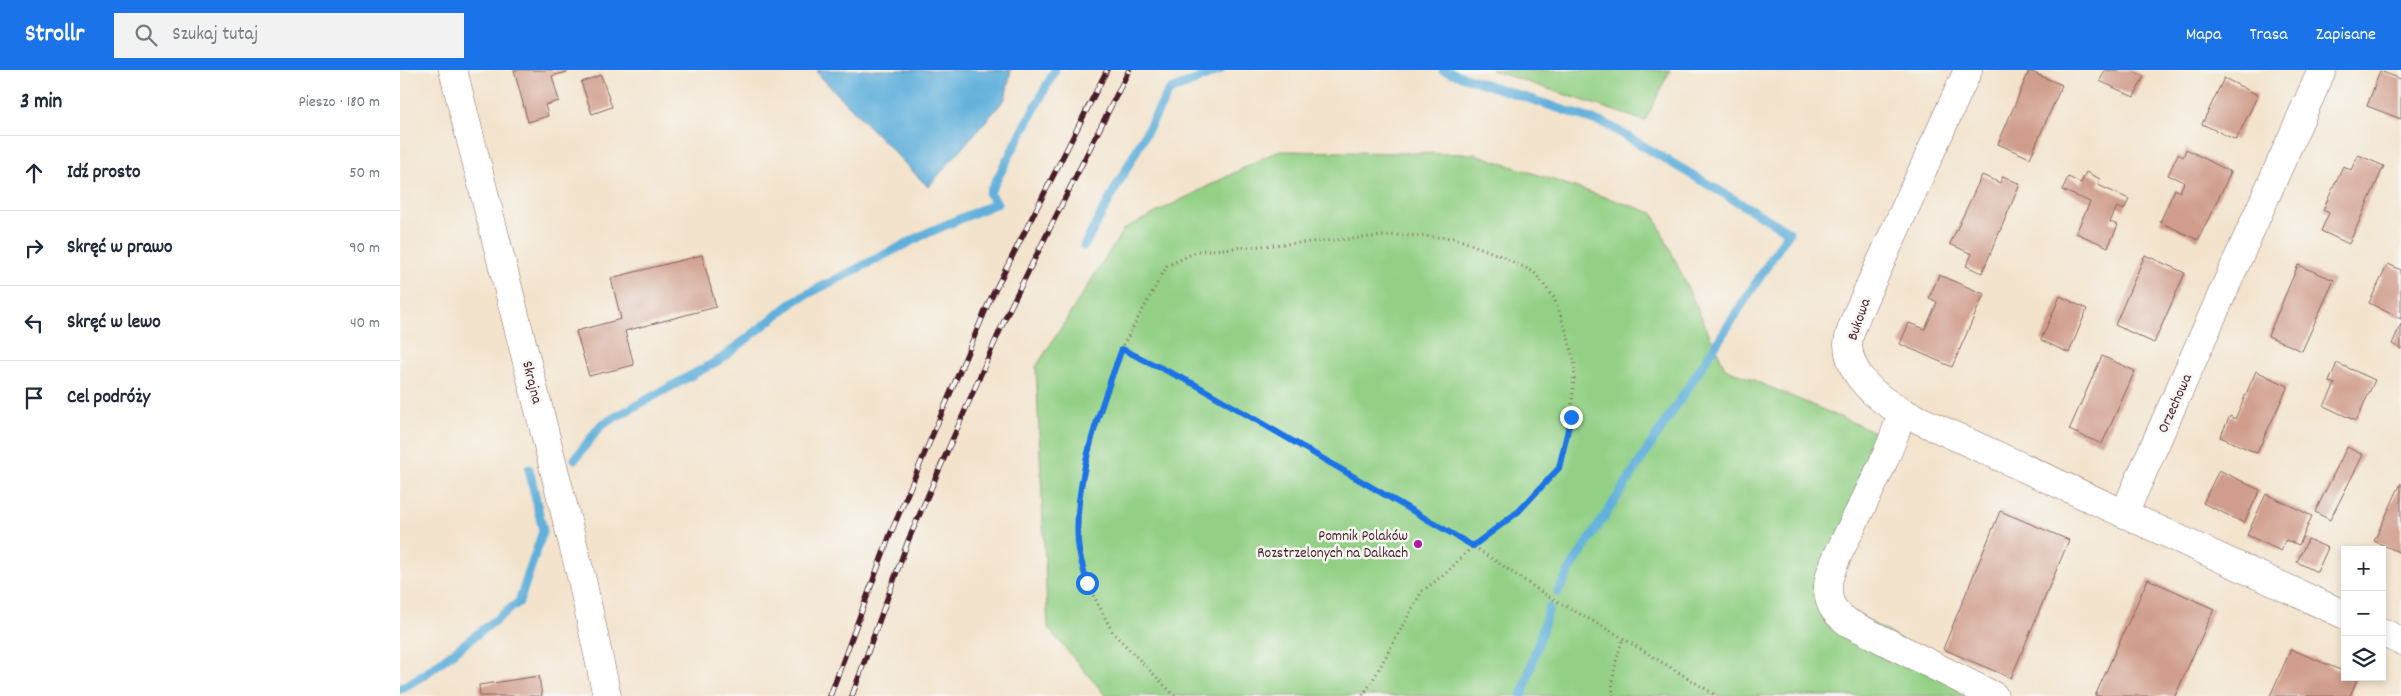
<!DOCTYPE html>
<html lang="pl">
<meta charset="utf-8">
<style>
:root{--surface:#fff;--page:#f2f2f3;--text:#1f2937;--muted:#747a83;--line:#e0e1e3;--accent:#1a73e8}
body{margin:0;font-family:Dekko,sans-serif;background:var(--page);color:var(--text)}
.controls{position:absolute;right:15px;bottom:15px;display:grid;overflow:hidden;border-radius:0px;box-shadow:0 2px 8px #0003}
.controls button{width:45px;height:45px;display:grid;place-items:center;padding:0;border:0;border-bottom:1px solid var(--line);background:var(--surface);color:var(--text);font:25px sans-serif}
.stop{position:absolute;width:15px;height:15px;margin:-11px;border:4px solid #1a73e8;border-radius:50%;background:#fff}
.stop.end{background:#1a73e8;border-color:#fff;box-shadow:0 1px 5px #0008}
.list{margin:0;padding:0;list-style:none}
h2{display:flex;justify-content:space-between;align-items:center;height:65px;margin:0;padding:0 20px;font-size:21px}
h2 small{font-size:16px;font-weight:400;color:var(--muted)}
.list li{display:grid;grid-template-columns:32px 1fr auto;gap:15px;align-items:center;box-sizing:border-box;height:75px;padding:0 20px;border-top:1px solid var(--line)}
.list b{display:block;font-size:19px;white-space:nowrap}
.list em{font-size:16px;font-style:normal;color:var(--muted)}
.icon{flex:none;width:28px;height:28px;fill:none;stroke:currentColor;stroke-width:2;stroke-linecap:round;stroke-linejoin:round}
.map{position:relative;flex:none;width:2001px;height:626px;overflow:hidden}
header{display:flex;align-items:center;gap:30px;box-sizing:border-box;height:70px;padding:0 25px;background:var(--accent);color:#fff}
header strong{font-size:24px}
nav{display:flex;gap:28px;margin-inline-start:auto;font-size:18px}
.search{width:350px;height:45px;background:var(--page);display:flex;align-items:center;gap:12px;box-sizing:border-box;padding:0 18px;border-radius:0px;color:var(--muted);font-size:19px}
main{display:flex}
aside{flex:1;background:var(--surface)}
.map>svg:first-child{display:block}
</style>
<header>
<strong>Strollr</strong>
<div class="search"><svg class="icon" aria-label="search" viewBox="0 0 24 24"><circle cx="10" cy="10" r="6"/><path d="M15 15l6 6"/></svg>Szukaj tutaj</div>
<nav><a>Mapa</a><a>Trasa</a><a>Zapisane</a></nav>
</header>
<main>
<aside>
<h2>3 min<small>Pieszo · 180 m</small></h2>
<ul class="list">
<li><svg class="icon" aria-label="ahead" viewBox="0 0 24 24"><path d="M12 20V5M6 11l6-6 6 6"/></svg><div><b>Idź prosto</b></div><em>50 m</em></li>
<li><svg class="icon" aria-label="right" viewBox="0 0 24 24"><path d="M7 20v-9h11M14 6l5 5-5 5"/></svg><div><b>Skręć w prawo</b></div><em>90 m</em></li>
<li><svg class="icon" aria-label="left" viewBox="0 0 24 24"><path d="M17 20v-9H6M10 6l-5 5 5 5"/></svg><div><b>Skręć w lewo</b></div><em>40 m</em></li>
<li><svg class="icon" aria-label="arrive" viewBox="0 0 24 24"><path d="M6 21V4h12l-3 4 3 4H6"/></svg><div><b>Cel podróży</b></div></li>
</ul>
</aside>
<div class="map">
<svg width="2001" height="626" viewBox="0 0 2001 626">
<rect width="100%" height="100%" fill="#f6f6f2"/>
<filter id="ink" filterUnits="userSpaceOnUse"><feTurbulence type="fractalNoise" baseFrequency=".02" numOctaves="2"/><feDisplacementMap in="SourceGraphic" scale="10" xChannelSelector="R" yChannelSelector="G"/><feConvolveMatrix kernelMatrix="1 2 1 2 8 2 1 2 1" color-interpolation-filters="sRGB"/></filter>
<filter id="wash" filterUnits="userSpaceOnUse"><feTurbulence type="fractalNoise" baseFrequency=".0096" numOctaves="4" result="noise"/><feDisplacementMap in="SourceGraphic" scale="20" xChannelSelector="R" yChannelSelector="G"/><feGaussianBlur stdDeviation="1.12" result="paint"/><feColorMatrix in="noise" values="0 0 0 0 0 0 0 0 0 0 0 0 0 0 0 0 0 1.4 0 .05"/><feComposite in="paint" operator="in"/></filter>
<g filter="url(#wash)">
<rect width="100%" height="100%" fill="#f3e3cc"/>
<!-- green -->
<path fill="#93d085" stroke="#6e7858" d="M1091,0H1270L1245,51Z
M877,81L1075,84L1253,143L1325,298L1494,370L1429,527L1594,626H706L648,558L636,297L724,159Z"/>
<!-- water -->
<path fill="#61b0db" stroke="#566883" d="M418,0H611L605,29L528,117L417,3Z"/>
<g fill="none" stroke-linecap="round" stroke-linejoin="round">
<!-- stream -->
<path stroke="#61b0db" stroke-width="9" d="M1043,0L1206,54L1389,162L1169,501L1158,522
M684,176L769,21L820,0
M175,389L201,355L321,289L396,230L527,163L597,133L589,124L655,0
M0,619L24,605L119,532L143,461L129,399
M1122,626L1149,538"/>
</g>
<g id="blocks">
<!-- building -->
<path fill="#d09c8b" d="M114,0H167V2L152,6L159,31L145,35L148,46L128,52Z
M1705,0H1730L1744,6L1734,27L1700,11Z
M1629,1L1662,15L1630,88L1598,74Z
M1980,1L2001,9V49L1967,36Z
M201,5L212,37L192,44L181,12Z
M1824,8L1858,25L1836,70L1802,54Z
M1786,79L1831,102L1798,170L1760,152L1775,119L1780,122L1784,112L1768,105L1778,84L1783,87Z
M1958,85L1984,96L1949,174L1921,161L1929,143L1923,140L1943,96L1951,100Z
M1686,102L1700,109L1698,115L1729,129L1724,140L1717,137L1710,152L1718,155L1708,177L1676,163L1690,132L1662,120L1668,107L1681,113Z
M1582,105L1600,113L1603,106L1620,114L1582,203L1566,196L1572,184L1550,174Z
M302,185L316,237L225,261L234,295L189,306L176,261L221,249L211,208Z
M1745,185L1785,203L1754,273L1715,255Z
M1988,194L2001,200V249L1969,233Z
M1898,195L1934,210L1902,281L1868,266Z
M1539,205L1584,224L1552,297L1500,274L1509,253L1525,259L1537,232L1529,228Z
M1660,226L1687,239L1669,283L1641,270Z
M2001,254V279L1992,274Z
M1702,286L1735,301L1702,374L1669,360Z
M1937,293L1975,310L1956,351L1924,336L1935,314L1929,312Z
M1856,301L1888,316L1857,383L1820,367L1830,346L1835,349Z
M1947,377L1963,385L1930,450L1915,442Z
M1819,400L1860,420L1844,453L1803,433Z
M2001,413V483L1974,471Z
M1866,424L1912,446L1899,475L1886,470L1881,481L1847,465Z
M1600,441L1669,470L1611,608L1543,579Z
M1908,469L1928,478L1917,502L1897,492Z
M1748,509L1814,539L1775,626H1695Z
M1891,579L1945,602V607H1958L1950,626H1870Z
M139,606L142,626H80L79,615Z"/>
</g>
</g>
<g filter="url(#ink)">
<use href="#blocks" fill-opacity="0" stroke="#856463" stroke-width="1"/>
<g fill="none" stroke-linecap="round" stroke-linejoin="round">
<defs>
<path id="minor" d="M53,0L182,510L207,626
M1568,0L1457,244C1454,253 1448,265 1448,274C1449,305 1476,328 1502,342L1945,545
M1502,342C1490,383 1470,420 1451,458C1444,473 1429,499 1428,515C1427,533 1434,543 1449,553L1594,626
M1724,444L1922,0
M1982,562L2001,571"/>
</defs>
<!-- minor casing -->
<use href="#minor" stroke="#856463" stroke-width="29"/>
<!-- path -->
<path stroke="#856463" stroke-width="3" stroke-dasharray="1 4" stroke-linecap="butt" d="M721,279L796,315L1073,476L1146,525L1216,564L1317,626
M775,626L713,563L687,513L678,472L680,425L701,335L721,279L767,196L798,181L997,165L1055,168L1101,186L1134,202L1154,228L1167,263L1175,296L1171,347L1159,398L1119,441L1073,476L1045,504L1022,521L970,615L962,626
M1213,626C1211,606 1217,588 1223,568"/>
<!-- minor -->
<use href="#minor" stroke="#fff" stroke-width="28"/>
<defs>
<path id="rail" d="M430,626L490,465L589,232L707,0
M452,626L508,471L608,242L729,0"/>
</defs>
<!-- rail casing -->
<use href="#rail" stroke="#4a1f2b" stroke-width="5.5"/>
<!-- rail -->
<use href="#rail" stroke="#f6f6f2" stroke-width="4" stroke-dasharray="11" stroke-linecap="butt"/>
</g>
</g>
<g fill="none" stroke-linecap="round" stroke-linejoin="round" filter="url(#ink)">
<!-- route -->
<path stroke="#1a73e8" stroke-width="6" d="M687,513C684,500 679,486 678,472C673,412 701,335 722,279L796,315L1073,476L1119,441L1159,398L1171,347"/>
</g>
<!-- markers -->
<circle fill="#b5179e" stroke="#f6f6f2" stroke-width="2" cx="1018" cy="474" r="5"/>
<g text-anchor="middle" stroke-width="5" stroke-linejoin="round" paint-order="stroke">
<!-- street labels -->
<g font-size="15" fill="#4a1f2b" stroke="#f6f6f2">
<text transform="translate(1458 249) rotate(-71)" y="5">Bukowa</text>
<text transform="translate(133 312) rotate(76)" y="5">Skrajna</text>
<text transform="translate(1774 333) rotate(-66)" y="5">Orzechowa</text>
</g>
<!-- poi labels -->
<g font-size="15" fill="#4a1f2b" stroke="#f6f6f2" text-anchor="end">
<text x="1008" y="470">Pomnik Polaków<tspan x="1008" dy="17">Rozstrzelonych na Dalkach</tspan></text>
</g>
</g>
</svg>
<div class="controls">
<button>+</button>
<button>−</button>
<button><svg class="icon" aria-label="layers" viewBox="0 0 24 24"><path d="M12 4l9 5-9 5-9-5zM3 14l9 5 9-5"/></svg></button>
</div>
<div class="stop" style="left:687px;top:513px"></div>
<div class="stop end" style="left:1171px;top:347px"></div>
</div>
</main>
